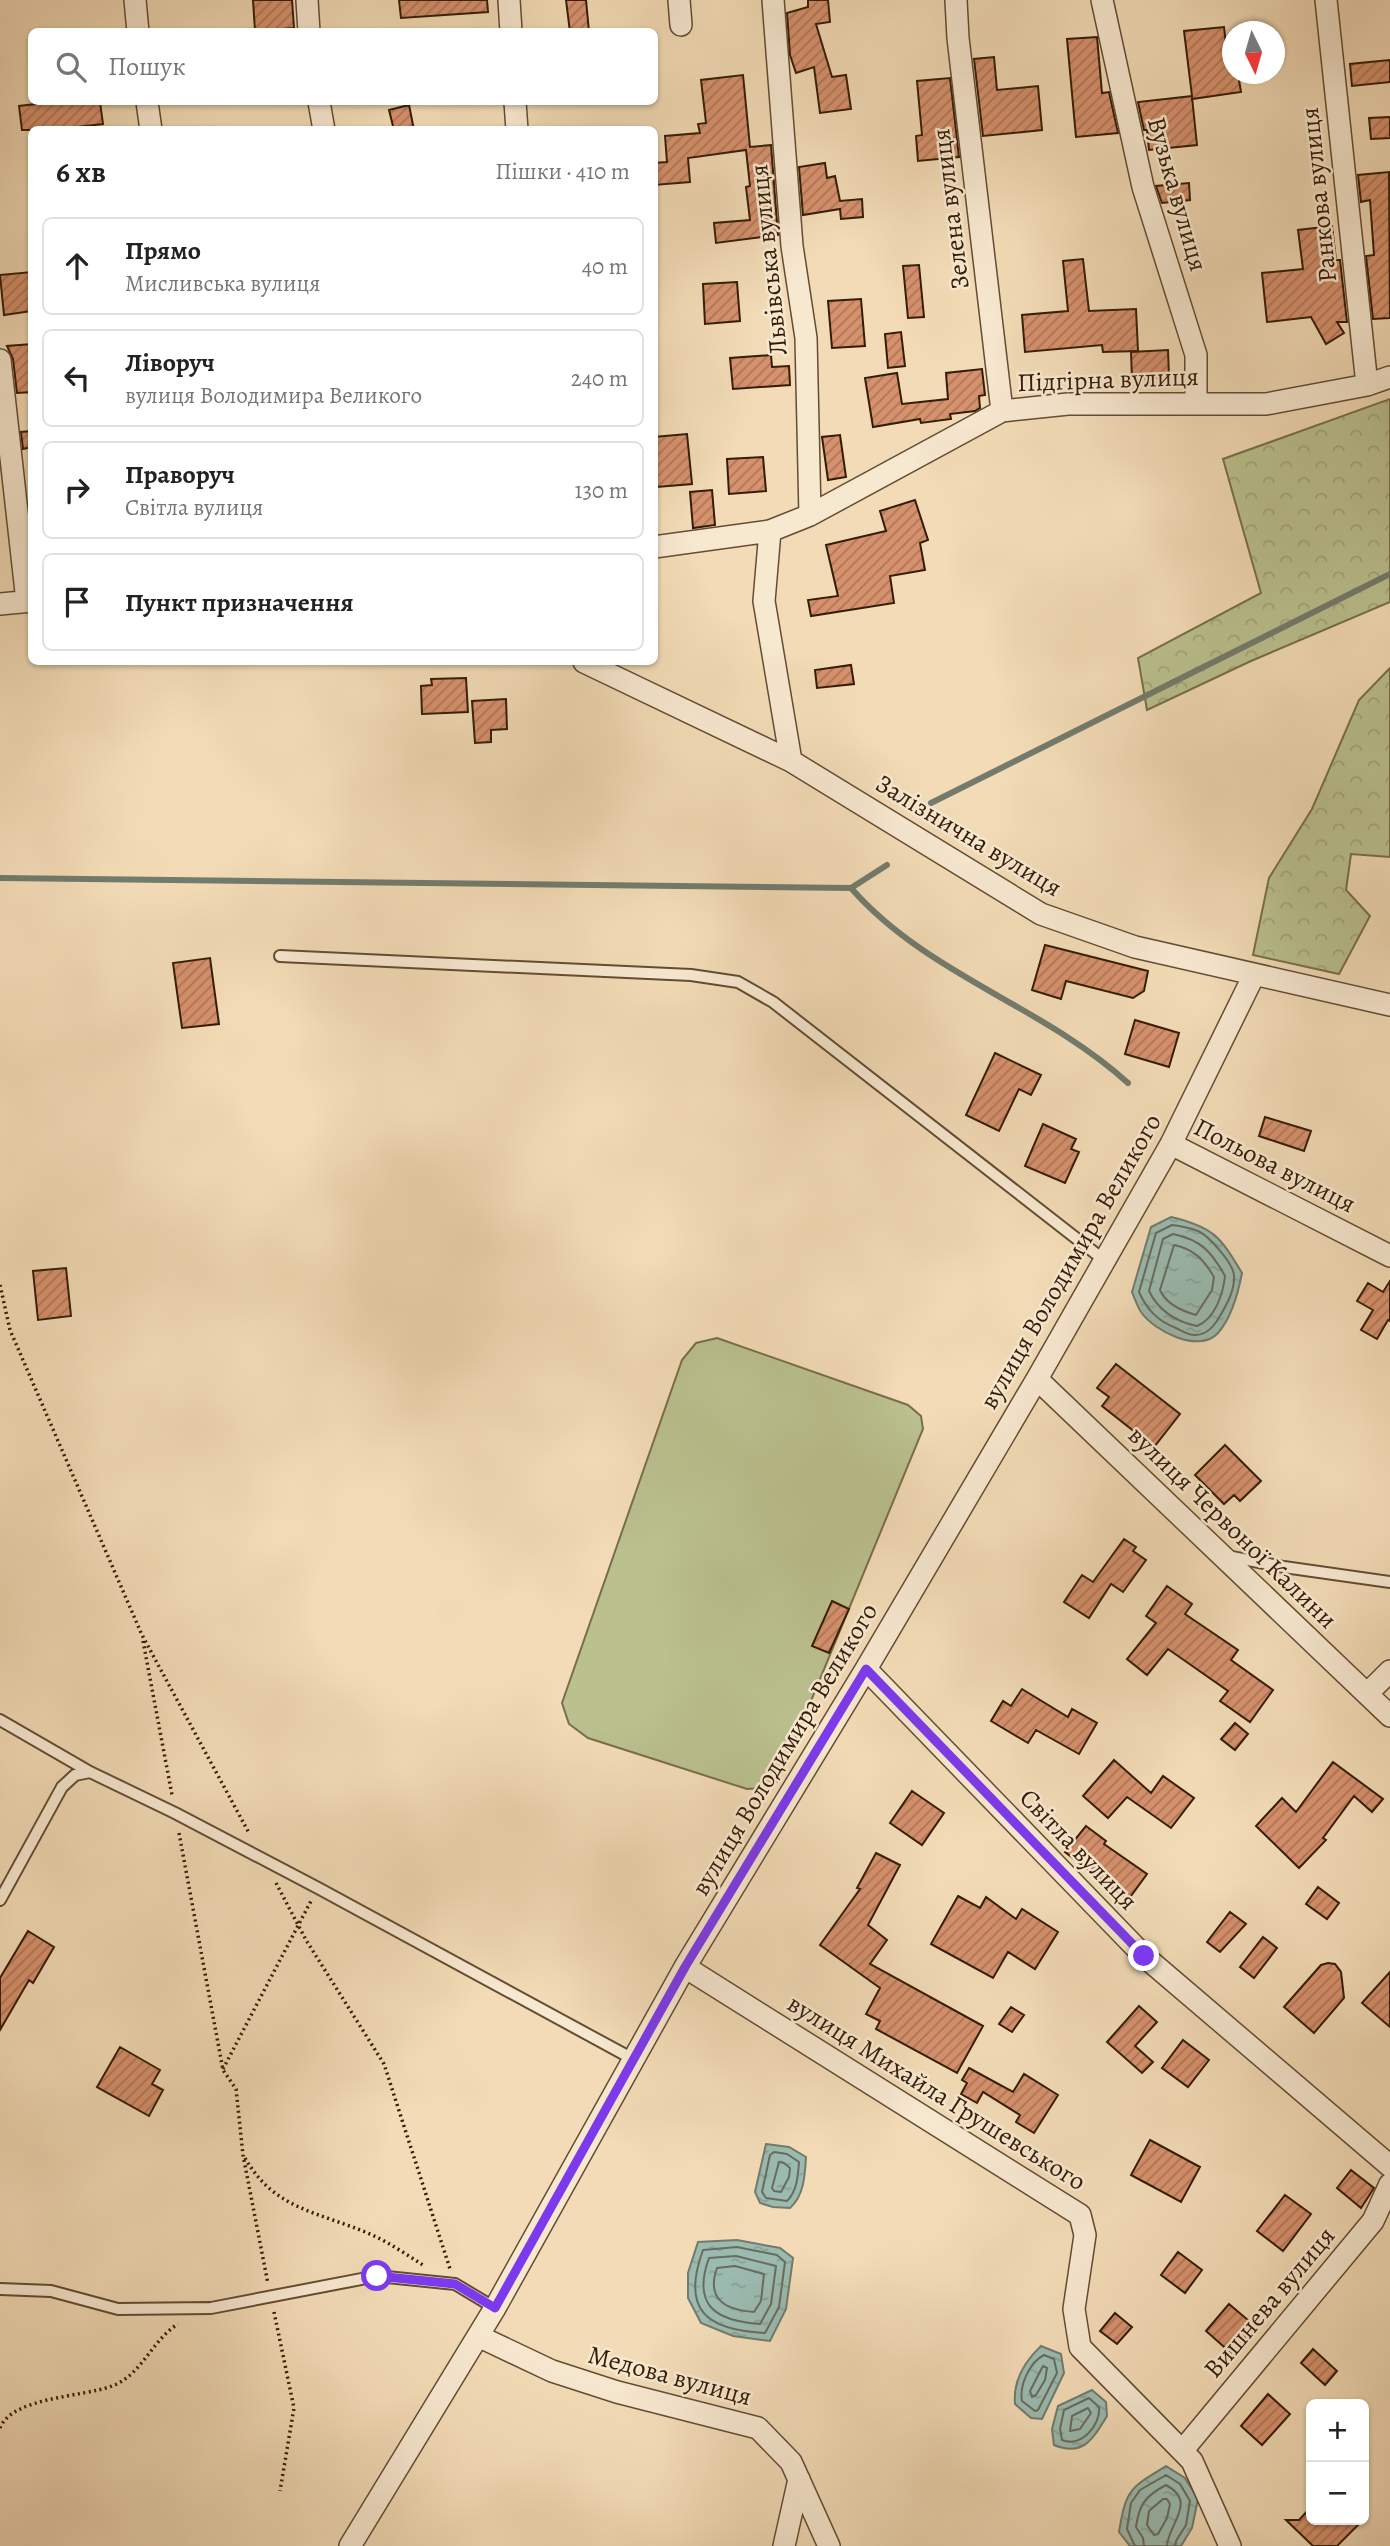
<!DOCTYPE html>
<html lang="uk">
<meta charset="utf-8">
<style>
:root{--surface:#fff;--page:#f6f6f6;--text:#222;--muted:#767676;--line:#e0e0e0}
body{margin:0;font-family:Alegreya,serif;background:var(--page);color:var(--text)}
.controls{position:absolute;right:21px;bottom:21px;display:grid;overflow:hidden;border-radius:10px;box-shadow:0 2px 5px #0004}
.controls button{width:63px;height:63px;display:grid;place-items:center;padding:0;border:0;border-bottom:2px solid var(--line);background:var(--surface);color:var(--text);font:35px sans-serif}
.compass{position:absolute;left:1222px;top:21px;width:63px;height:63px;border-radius:50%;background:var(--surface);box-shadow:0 2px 5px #0004;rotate:175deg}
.stop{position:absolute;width:21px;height:21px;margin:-16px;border:5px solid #7c3aed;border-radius:50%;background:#fff}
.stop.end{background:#7c3aed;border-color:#fff;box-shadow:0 2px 7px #0008}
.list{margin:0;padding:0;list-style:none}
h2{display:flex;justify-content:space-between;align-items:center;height:91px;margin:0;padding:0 28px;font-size:30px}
h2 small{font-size:23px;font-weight:400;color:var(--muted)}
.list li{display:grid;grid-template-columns:46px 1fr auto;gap:21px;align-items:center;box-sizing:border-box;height:98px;margin:0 14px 14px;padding:0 14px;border:2px solid var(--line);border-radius:10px}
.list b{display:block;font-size:26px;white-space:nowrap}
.list p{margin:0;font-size:23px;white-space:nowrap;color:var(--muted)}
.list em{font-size:23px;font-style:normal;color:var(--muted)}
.icon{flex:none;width:38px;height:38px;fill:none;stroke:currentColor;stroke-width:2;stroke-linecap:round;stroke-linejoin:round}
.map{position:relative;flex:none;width:1390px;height:2546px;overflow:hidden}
.search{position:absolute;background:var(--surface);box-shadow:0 2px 5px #0004;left:28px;top:28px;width:630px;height:77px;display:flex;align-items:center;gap:18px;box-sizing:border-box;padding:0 24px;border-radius:10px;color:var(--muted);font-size:26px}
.panel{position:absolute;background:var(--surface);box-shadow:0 2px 5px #0004;left:28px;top:126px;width:630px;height:539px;border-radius:10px}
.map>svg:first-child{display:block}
</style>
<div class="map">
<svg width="1390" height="2546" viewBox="0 0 1390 2546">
<defs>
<pattern id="forest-crowns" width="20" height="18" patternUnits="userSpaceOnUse" patternTransform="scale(1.75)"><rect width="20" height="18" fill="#bac08e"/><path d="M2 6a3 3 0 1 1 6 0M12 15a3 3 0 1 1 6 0" fill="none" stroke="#a0a479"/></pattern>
<pattern id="water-ripples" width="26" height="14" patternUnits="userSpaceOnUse" patternTransform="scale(1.75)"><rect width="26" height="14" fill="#9bbbb1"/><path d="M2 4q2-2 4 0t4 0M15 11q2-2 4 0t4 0" fill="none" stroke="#86a097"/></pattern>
<pattern id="building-hatch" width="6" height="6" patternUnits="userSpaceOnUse" patternTransform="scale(1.75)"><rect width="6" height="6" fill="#d6916d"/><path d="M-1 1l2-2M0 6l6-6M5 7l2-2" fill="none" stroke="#ae7658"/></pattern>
</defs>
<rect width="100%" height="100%" fill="#f2dbb6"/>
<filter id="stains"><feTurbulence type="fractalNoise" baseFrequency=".00286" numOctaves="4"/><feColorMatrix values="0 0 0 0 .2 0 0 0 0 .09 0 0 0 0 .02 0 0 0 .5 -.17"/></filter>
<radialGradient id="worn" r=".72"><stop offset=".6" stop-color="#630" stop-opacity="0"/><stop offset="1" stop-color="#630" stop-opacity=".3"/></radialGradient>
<!-- green -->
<path fill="#bac08e" stroke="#786e4a" stroke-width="2" d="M717,1338L908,1405L921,1416L923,1429L778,1781L764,1788L747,1789L588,1738L569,1724L562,1703L682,1360L696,1343Z"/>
<!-- forest -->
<path fill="url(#forest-crowns)" stroke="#786e4a" stroke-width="2" d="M1390,399V602L1251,661L1147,710L1138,658L1261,593L1223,459Z
M1390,668V857L1351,854L1346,890L1370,916L1339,974L1253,955L1269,878L1312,809L1359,700Z"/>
<!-- water -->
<path fill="url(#water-ripples)" stroke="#727b6d" stroke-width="2" d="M1171,1217C1213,1227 1220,1236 1242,1273C1238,1294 1232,1317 1218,1333C1199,1354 1154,1331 1141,1312C1137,1306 1135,1299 1132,1292L1151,1227Z
M766,2144L789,2147L806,2157C805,2175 804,2196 790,2208L773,2207L760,2203L755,2192Z
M737,2240L780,2248L793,2258L786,2309L770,2341L733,2336L701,2323L688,2298V2273L698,2242Z
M1041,2346L1061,2354L1064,2373L1042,2419L1031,2418L1015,2404C1013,2381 1024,2362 1041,2346Z
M1092,2390L1106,2402L1107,2416C1093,2439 1083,2457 1054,2445L1052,2429L1058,2406Z
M1166,2466L1185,2478L1198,2499L1192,2528L1181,2546H1130L1119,2532C1126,2489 1130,2488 1166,2466Z"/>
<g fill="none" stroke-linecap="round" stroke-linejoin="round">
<!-- shore -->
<path stroke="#686c5c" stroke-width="2" d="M1172,1225C1180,1226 1190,1228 1198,1231C1209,1236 1234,1264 1234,1276C1235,1290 1227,1304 1220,1316C1214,1326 1208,1334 1196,1335C1189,1336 1182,1331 1176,1328C1158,1321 1147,1310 1139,1292L1156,1233Z
M1173,1234C1201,1240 1211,1251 1225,1276C1223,1294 1215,1319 1197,1326C1176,1322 1158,1310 1149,1291L1163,1239Z
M1174,1245C1194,1249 1204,1260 1214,1277L1212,1290L1196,1315C1182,1311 1166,1304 1160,1290Z
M774,2152L787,2154L799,2162C798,2176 797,2191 787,2201L766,2198L762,2192L770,2155Z
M779,2162L784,2163L790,2168L789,2177L781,2192L774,2191L772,2188Z
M737,2247L777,2255L785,2262L779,2307L765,2333C706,2330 681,2310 703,2250Z
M736,2256L776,2266L771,2304L760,2324C715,2321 692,2305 709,2258Z
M735,2266L764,2274L761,2301L754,2312C725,2310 706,2299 717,2268Z
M1044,2355L1054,2359L1057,2373L1038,2410L1035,2411L1022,2401C1019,2385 1030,2362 1044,2355Z
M1043,2366L1047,2368L1045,2380L1036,2395L1032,2397L1030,2391Z
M1089,2398L1099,2407C1101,2425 1081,2448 1062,2440L1060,2429L1064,2410Z
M1088,2408L1091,2413L1080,2429L1070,2431L1072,2416Z
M1163,2499H1167L1170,2504L1167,2518L1158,2534L1154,2535L1147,2525L1149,2511Z
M1135,2546L1127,2529L1131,2503L1140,2490L1166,2475L1180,2484L1190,2501L1186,2525L1176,2541L1175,2546
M1144,2546L1143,2538L1136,2527C1139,2505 1145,2496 1166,2485C1198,2502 1168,2524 1167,2546"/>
<!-- stream -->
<path stroke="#727b6d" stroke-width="6" d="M931,803L1390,574
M0,878L851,888L887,865
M851,888C927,975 1044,1006 1128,1083"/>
</g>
<!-- building -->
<path fill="url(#building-hatch)" stroke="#351c06" stroke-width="2" d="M253,0H292L294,28L255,31Z
M399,0H487L488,12L401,18Z
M566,0H586L589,32H570Z
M808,0H828L830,22L816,24L832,77L846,75L851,109L820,113L814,67L796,73L790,55L787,13L808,7Z
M1224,27L1228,62L1233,61V74H1238L1241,92L1192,99V97L1197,145L1149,150L1147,130H1144L1138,102L1192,96L1184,31Z
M1097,37L1102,93L1109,92L1118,133L1076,137L1067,39Z
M994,57L997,90L1038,86L1042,130L983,136L974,59Z
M1390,60V82L1352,86L1350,64Z
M743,75L750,147L771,145L778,235L716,243L714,223L750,220L746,187L750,186L746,150L688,158L690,182L654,185V163L667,162L665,136L700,133L698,124L706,123L701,80Z
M950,78L959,157L918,161L916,136L922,135L917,81Z
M53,102V104L100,102L103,124L51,130H22L19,106Z
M409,105L414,130H394L389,110Z
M1390,117V138L1371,139L1369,118Z
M825,163L827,178L835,176L840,201L862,199L863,217L841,219L840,209L803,215L799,167Z
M1389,172L1390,318L1373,319L1366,256L1374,255L1370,200L1361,202L1358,175Z
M1189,183L1190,200L1162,203L1156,186Z
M1332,226L1336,260H1340L1347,322H1337L1344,333L1326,344L1311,317L1267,322L1262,273L1303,269L1298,230Z
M1083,259L1089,311L1136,309L1138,351L1103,352L1102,345L1025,352L1022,315L1068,311L1063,261Z
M919,265L924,317L908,318L903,266Z
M32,272V311L4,315L0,275Z
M737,282L740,321L705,324L703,284Z
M861,299L865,346L832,348L828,301Z
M901,332L905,366L888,368L885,334Z
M32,344V392L17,393L13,359L7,346Z
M1168,350L1169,377L1132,379L1131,352Z
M771,355L772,367L789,366L790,385L733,389L730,358Z
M982,369L985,395L979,396L980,408L975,411L950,414L951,419L921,423L920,419L873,427L865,378L897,373L902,404L948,399L946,373Z
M32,431V447L23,449L21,432Z
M687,434L692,484L657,487L654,437Z
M840,435L846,477L828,480L822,437Z
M763,457L766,491L729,494L727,459Z
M712,490L715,525L693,528L690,492Z
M915,500L928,540L920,543L925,570L890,576L894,603L811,616L808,600L838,596L826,545L886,531L880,511Z
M851,665L854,684L817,688L815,670Z
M466,678L468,712L422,714L421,686L432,685L431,679Z
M506,699L507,729L491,730V742L475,743L472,701Z
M1045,945L1148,971L1144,991L1133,998L1066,981L1061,999L1032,990Z
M210,958L219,1024L182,1028L173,963Z
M1135,1020L1179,1033L1169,1067L1125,1054Z
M995,1053L1041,1075L1031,1095L1019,1089L999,1131L966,1115Z
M1265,1117L1311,1131L1304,1151L1259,1136Z
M1043,1124L1076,1139L1071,1149L1079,1152L1065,1183L1025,1166Z
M66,1268L71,1316L38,1320L33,1271Z
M1390,1281V1321L1388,1320L1377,1339L1361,1330L1373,1310L1357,1301L1368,1283L1383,1292Z
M1116,1364L1180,1414L1154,1447L1102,1406L1109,1397L1097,1388Z
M1225,1445L1261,1481L1240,1501L1234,1495L1224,1504L1195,1475Z
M1124,1539L1136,1547L1133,1551L1146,1560L1123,1592L1111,1584L1089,1618L1064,1602L1082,1575L1093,1582Z
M1167,1586L1192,1604L1185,1614L1238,1650L1231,1660L1273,1690L1250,1722L1220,1701L1228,1691L1168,1649L1147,1675L1127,1659L1156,1623L1146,1616Z
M832,1601L849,1609L829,1653L812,1646Z
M1022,1689L1068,1717L1072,1709L1097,1723L1079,1754L1036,1730L1028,1743L991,1721L1003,1701L1011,1706Z
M1235,1723L1248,1734L1235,1750L1221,1739Z
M1114,1760L1151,1793L1163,1776L1194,1798L1171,1828L1127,1797L1108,1818L1083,1796Z
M1333,1762L1383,1799L1372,1812L1354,1796L1323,1838L1326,1840L1299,1868L1256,1826L1282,1798L1296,1812Z
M912,1791L944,1813L922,1845L890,1823Z
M1086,1826L1106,1841L1104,1844L1147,1874L1128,1900L1065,1852Z
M876,1853L900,1865L868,1925L887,1940L870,1964L983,2026L957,2073L876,2029L880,2021L866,2014L880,1988L820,1945L860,1889L857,1888Z
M1318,1887L1339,1903L1327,1919L1306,1904Z
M958,1896L980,1908L986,1897L1016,1919L1022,1909L1058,1932L1035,1969L1008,1952L993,1978L931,1944Z
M1230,1912L1246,1924L1220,1952L1207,1942Z
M28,1931L54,1947L33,1983L29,1980L0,2030V1978Z
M1263,1937L1277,1948L1254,1978L1240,1967Z
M1328,1963L1335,1964L1341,1972L1344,1998L1314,2033L1284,2007L1321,1965Z
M1390,1972V2027L1362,2003Z
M1139,2006L1157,2022L1135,2046L1153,2062L1142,2073L1107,2042Z
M1011,2007L1024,2015L1012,2032L999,2024Z
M1183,2040L1209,2060L1188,2087L1162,2068Z
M120,2047L160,2070L152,2084L163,2090L149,2116L97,2087Z
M969,2068L1013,2092L1024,2074L1058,2095L1034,2133L1016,2122L1020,2115L983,2092L977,2103L961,2094L967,2083L962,2080Z
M1150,2140L1200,2167L1181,2202L1131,2175Z
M1351,2170L1374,2188L1361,2208L1337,2188Z
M1285,2195L1311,2214L1283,2251L1257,2231Z
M1178,2252L1202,2270L1185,2293L1161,2275Z
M1229,2304L1255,2326L1231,2353L1206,2331Z
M1115,2313L1132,2327L1117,2344L1100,2331Z
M1313,2349L1337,2371L1325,2385L1301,2363Z
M1268,2394L1290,2414L1262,2445L1241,2426Z
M1311,2507V2520H1363L1337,2546H1313L1286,2520H1299Z"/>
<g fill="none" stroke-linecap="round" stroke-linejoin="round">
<defs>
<path id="service" d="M280,956L691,975L738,982L773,1002L1104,1260
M1227,1556L1284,1567L1390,1582
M0,1720L90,1772L175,1813L318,1888L633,2059
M0,1900L62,1787L75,1775L90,1772
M0,2289L51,2291L118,2309L211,2308L377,2276L455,2284L495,2308"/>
<path id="minor" d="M135,0L138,32
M307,0L309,32
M509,0L511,32
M679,0L681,25
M773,0L792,246L806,338L810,515
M956,0L958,38L1002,411
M1102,0L1143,187L1196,355V402
M1326,0L1367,385
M147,102L151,130
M319,102L324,130
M515,102L517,130
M0,360L27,601
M770,531L764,601L791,761
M654,547L770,531L810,515L1002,411L1068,404H1266L1367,385L1390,377
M0,604L32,601
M584,662L791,761L1041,914L1135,947L1390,1005
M1171,1144L1390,1256
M1037,1379L1390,1716
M866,1669L1144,1956L1390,2166
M1367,1694L1390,1671
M685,1967L1080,2215L1085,2235L1074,2309L1080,2347L1192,2461L1230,2546
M478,2336L552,2371L617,2392L758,2428L791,2462L829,2546
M1182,2451L1373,2221L1390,2184
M350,2546L495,2308L685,1967L866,1669L1037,1379L1171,1144L1254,975
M784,2546L799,2479"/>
</defs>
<!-- service casing -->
<use href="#service" stroke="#644c32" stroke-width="14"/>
<!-- minor casing -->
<use href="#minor" stroke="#644c32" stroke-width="24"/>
<!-- path -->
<path stroke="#351c06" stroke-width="3.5" stroke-dasharray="2 3.5" stroke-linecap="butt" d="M0,1285L10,1330L142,1635L249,1833
M143,1641L172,1795
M179,1833L223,2070L236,2089L243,2155L268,2284
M276,1883L306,1940L384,2064L450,2269
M223,2069L312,1899
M245,2158C275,2211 321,2212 372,2235C390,2243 407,2255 423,2265
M274,2312L294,2408L280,2491
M0,2428C12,2397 83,2397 112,2386C141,2376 152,2340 178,2324"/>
<!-- service -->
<use href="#service" stroke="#f7e8d0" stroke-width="10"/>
<!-- minor -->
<use href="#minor" stroke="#f7e8d0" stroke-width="21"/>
</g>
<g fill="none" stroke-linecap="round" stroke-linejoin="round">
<!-- route -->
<path stroke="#7c3aed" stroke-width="9" d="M377,2276L455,2284L495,2308L685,1967L866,1669L1144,1956"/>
</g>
<g text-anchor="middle" stroke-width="5" stroke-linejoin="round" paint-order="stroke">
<!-- street labels -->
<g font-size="26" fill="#351c06" stroke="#f7e8d0">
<text transform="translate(1178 194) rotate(74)" y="9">Вузька вулиця</text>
<text transform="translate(1318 195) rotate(-96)" y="9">Ранкова вулиця</text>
<text transform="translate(950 209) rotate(-97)" y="9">Зелена вулиця</text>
<text transform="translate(768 260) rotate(-96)" y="9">Львівська вулиця</text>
<text transform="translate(1108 379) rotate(-2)" y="9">Підгірна вулиця</text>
<text transform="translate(969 835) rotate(31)" y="9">Залізнична вулиця</text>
<text transform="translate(1275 1165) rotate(27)" y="9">Польова вулиця</text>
<text transform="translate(1070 1261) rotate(-60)" y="9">вулиця Володимира Великого</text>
<text transform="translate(1233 1527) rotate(44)" y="9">вулиця Червоної Калини</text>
<text transform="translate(784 1749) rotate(-59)" y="9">вулиця Володимира Великого</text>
<text transform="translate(1079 1849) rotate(46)" y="9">Світла вулиця</text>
<text transform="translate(937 2092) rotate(32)" y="9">вулиця Михайла Грушевського</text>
<text transform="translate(1269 2302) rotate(-50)" y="9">Вишнева вулиця</text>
<text transform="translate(670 2375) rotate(15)" y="9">Медова вулиця</text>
</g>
</g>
<rect width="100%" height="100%" filter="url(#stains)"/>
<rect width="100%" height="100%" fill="url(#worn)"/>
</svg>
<div class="controls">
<button>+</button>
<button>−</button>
</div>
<svg class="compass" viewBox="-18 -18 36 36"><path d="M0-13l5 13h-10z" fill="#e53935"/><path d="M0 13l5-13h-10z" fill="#767676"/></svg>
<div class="stop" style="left:377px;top:2276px"></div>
<div class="stop end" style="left:1144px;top:1956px"></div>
<div class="search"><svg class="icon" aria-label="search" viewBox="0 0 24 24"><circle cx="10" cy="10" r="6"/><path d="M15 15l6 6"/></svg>Пошук</div>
<section class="panel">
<h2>6 хв<small>Пішки · 410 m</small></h2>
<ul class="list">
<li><svg class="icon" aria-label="ahead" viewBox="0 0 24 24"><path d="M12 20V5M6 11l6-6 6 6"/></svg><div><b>Прямо</b><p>Мисливська вулиця</p></div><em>40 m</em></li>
<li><svg class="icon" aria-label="left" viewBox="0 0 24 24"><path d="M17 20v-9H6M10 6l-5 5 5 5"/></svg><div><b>Ліворуч</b><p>вулиця Володимира Великого</p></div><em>240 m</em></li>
<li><svg class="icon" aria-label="right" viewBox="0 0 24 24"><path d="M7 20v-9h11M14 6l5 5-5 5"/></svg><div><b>Праворуч</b><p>Світла вулиця</p></div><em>130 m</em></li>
<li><svg class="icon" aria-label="arrive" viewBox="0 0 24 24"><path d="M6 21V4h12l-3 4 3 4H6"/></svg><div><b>Пункт призначення</b></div></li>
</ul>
</section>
</div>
